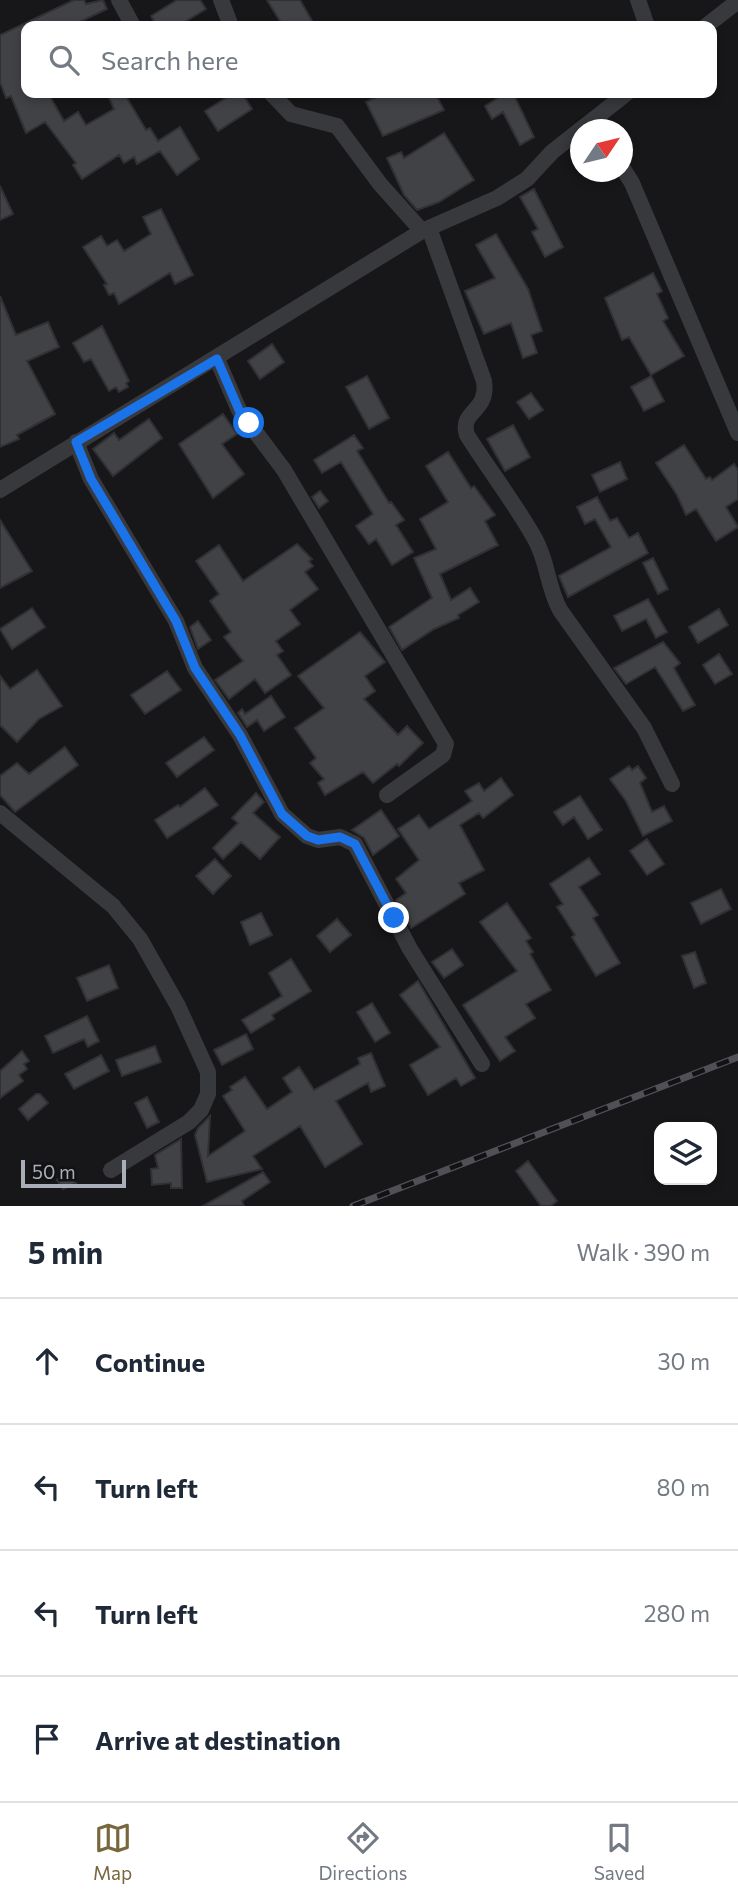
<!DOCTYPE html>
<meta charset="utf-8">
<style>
:root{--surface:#fff;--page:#f6f6f7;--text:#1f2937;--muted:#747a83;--line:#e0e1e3;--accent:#78663c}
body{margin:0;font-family:Commissioner,sans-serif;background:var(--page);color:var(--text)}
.controls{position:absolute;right:21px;bottom:21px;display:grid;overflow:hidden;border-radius:14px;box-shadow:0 4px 10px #0003}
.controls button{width:63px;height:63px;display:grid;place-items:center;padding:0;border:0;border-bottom:2px solid var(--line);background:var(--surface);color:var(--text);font:35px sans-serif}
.compass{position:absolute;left:570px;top:119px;width:63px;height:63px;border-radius:50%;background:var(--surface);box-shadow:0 4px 10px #0003;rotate:55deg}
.scale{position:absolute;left:21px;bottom:18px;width:105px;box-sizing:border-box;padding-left:7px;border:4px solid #aaaeb8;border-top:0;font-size:19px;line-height:24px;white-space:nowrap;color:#aaaeb8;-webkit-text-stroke:5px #121214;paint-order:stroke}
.stop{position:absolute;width:21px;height:21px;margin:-16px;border:5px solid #1a73e8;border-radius:50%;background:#fff}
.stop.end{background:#1a73e8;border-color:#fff;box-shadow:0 2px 7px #0008}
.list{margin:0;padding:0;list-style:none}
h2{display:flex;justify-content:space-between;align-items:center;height:91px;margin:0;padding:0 28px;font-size:30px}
h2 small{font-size:23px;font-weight:400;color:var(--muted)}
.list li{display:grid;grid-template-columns:46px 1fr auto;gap:21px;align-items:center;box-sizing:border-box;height:126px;padding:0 28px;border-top:2px solid var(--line)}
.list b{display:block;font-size:26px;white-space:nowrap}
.list em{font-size:23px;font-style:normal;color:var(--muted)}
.icon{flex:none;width:38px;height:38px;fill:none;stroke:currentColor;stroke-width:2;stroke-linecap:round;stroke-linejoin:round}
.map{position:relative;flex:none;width:738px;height:1206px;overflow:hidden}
.search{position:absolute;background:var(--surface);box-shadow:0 4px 10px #0003;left:21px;right:21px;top:21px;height:77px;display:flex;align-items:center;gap:18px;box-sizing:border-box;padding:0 24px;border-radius:14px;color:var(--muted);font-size:26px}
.sheet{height:595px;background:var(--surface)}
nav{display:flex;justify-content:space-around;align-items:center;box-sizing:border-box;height:98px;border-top:2px solid var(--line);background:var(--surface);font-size:19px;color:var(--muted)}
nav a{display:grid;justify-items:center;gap:4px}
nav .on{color:var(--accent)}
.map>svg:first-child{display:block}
</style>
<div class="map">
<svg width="738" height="1206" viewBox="0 0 738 1206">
<rect width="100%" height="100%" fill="#171719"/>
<!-- building -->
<path fill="#414246" stroke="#313135" stroke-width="2" d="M74,0H84L86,4L103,0L107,9L71,26H26V93H48L64,121L78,112L86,125L114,109L107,93H124L146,130L150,128L158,141L180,127L199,159L177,175L160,151L137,164L134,157L124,163L119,155L82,179L73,165L76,163L45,122L26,133L11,96L6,98L0,82V35Z
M177,0H200L206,9L178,26H157L151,16Z
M267,0H300L315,26H283Z
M234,93H242L252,109L218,131L205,111Z
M385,93H435L444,110L383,136L366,102Z
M496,93H513L534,137L520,145L503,112L492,119L485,106L499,97Z
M444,133L474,180L439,202L417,210L404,195L387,158L401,152L404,158Z
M0,186L13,214L0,220Z
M534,189L563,247L545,257L532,232L538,229L520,197Z
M161,209L193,275L175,284L170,273L119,304L114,293L109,295L104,285L107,284L83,247L101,236L107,246L117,240L124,251L151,234L143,217Z
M496,234L528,289L542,331L531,335L537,353L523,358L511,323L484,334L465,291L495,278L476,245Z
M653,273L662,291L657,294L668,318L663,321L684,356L651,375L629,337L622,340L605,298Z
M0,296L16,335L48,322L59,347L27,361L55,414L17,435L19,439L0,447Z
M102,326L129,381L126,383L128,387L119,392L116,387L109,391L91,359L84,362L73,343Z
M272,344L284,362L260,379L248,361Z
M367,376L389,418L369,429L346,387Z
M651,376L664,401L644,411L631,387Z
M531,393L543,410L529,419L517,402Z
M223,414L237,434L222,444L244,474L213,498L179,444Z
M149,419L162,438L113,476L93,449L114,433L119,440Z
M513,425L530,457L505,471L487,439Z
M354,435L363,448L357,451L389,503L391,502L404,520L396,525L413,552L392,565L376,539L369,544L356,526L373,514L341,462L322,473L314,460Z
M684,445L706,479L710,477L712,480L734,464L738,470V499L726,507L738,527L716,541L696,509L686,515L677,495L656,463Z
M448,452L471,488L474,486L495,515L485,521L498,545L440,574L451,600L470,588L479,602L458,615L459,618L434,629L402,650L389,627L432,598L414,558L436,549L420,519L448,502L426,466Z
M620,462L627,479L600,492L592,475Z
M320,491L328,501L319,508L312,497Z
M597,497L610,521L617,518L629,538L638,533L648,553L568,597L559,576L611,547L595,519L585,524L577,507Z
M0,520L32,571L0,588Z
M297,544L312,559L309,561L313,566L305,572L318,589L290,610L300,624L276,641L283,651L277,655L291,675L265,693L255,679L229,699L215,680L243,661L224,637L231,632L210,601L219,594L196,561L219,545L243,581Z
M653,558L668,589L658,594L643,563Z
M648,599L667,632L656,638L646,619L622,631L614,616Z
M32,608L45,627L12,649L0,629Z
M719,609L728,625L698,643L689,627Z
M198,621L211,640L198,649L190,627Z
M360,632L385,662L365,676L375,691L364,699L398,735L407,726L423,743L399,766L397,764L373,783L363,772L325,795L318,783L324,779L310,763L316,758L295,728L324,708L298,676Z
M663,642L680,663L674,668L695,705L683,711L655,667L626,684L614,668Z
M719,654L732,674L715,684L703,665Z
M37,670L62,706L39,719L17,742L0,725V676L10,689Z
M167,671L181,690L145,714L131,695Z
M271,696L285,717L264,731L257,720L247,727L238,713L242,709L245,714Z
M204,737L214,750L177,777L166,763Z
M65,747L78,765L15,812L0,795V776L17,763L29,774Z
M629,766L632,770L638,766L646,778L640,783L652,812L664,806L672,821L643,836L626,801L610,779Z
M501,778L513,795L483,818L479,813L460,825L484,870L459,883L465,894L411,928L396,900L406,893L396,879L419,860L398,829L419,815L429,829L472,801L465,791L479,783L484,791Z
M205,788L218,805L167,838L155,820L178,805L180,807Z
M256,793L264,802L253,813L280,837L260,859L241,842L223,859L213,848L238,823L232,818Z
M580,796L602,830L588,839L574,817L563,825L554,812Z
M381,810L399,836L373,855L364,838L352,830Z
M647,839L664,864L647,875L630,851Z
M589,858L600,874L579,887L598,915L593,918L620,963L596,976L572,937L575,935L557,907L563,904L550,884Z
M215,859L231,876L213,894L196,876Z
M721,889L731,909L701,924L691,903Z
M507,903L531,938L526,941L533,952L530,954L551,990L526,1004L535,1018L505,1037L515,1051L500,1061L463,1005L517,971L480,922Z
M261,913L272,935L250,945L241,922Z
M337,919L351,935L330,952L317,936Z
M452,949L463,965L444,978L432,962Z
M695,952L706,983L694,988L682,956Z
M291,959L311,991L272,1015L274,1019L251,1033L242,1020L282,996L269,973Z
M109,965L118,988L87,1001L77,978Z
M418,981L475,1078L461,1086L456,1078L428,1095L410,1065L440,1047L400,995Z
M372,1003L390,1033L375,1042L357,1012Z
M87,1016L99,1041L88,1047L84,1039L53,1053L45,1036Z
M246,1034L253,1049L222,1065L214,1050Z
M155,1046L161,1062L122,1076L116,1060Z
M22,1051L29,1061L24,1064L27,1069L19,1075L23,1081L0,1098V1071Z
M371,1053L385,1086L371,1092L368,1083L336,1101L362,1144L325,1167L300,1126L253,1156L262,1169L207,1182L195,1135L198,1128L210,1116L208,1156L245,1131L223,1096L232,1090L230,1087L245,1077L267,1109L292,1092L283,1078L299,1067L314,1090L360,1064L358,1058Z
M101,1055L109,1071L74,1089L65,1074Z
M36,1094H40L48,1103L28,1120L19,1109Z
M147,1097L159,1122L147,1128L135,1103Z
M181,1139L182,1188H171V1183L152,1185L151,1169L158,1168L155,1155Z
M528,1161L557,1201L551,1206H541L516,1171Z
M68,1172L76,1183L63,1189L57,1180Z
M263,1172L270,1182L242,1201L244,1206H203Z"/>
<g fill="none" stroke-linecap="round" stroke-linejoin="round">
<!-- minor -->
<path stroke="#38393d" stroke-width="16" d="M119,0L133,26
M221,0L231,26
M638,0L647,26
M706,26L738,1
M271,93L291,114L337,126L380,184L422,231
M622,167L632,183L738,433
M429,228L484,381C489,413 459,410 467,435C489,470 515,503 535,539C548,562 547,586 560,610L644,728L672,784
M217,359L239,410L284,470L446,744L443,755L387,795
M76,442L91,479L176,621L195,668L240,735L282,814L307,836L318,840L340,837L355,844L410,949L482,1064
M0,490L422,231L497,198L527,179L552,152L627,93
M0,813L113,906L140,939L178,1006L208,1072V1094L201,1110L189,1122L111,1170"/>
<defs>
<path id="rail" d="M353,1206L738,1057"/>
</defs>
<!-- rail casing -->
<use href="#rail" stroke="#4f5156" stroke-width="7"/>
<!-- rail -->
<use href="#rail" stroke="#121214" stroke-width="4.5" stroke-dasharray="13" stroke-linecap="butt"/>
</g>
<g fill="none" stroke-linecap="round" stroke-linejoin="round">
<!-- route -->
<path stroke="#1a73e8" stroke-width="9" d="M249,423L239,410L217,359L76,442L91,479L176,621L195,668L240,735L282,814L307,836L318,840L340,837L355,844L394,918"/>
</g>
</svg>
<div class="controls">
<button><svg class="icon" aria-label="layers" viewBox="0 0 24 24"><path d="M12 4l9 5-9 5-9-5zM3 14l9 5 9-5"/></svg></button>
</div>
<svg class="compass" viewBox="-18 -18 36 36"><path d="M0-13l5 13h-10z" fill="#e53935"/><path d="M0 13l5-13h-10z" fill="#747a83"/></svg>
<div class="scale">50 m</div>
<div class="stop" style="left:249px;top:423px"></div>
<div class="stop end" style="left:394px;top:918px"></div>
<div class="search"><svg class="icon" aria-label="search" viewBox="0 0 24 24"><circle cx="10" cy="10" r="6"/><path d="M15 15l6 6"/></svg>Search here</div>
</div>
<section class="sheet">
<h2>5 min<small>Walk · 390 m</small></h2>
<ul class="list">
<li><svg class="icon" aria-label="ahead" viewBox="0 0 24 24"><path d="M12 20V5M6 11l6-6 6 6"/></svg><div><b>Continue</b></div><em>30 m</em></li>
<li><svg class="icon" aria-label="left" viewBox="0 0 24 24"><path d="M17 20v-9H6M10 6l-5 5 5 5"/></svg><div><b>Turn left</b></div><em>80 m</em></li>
<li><svg class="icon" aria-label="left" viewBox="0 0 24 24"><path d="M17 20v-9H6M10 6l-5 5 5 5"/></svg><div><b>Turn left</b></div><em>280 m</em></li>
<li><svg class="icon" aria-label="arrive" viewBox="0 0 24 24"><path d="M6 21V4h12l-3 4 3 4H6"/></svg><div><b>Arrive at destination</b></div></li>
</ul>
</section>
<nav>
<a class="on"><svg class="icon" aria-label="map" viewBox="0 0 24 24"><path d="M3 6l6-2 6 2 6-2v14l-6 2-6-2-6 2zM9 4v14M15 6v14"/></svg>Map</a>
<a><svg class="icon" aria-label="directions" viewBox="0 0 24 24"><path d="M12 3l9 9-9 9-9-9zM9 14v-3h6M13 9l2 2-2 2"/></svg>Directions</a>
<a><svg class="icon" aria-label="saved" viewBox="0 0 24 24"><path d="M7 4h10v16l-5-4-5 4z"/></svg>Saved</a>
</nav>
